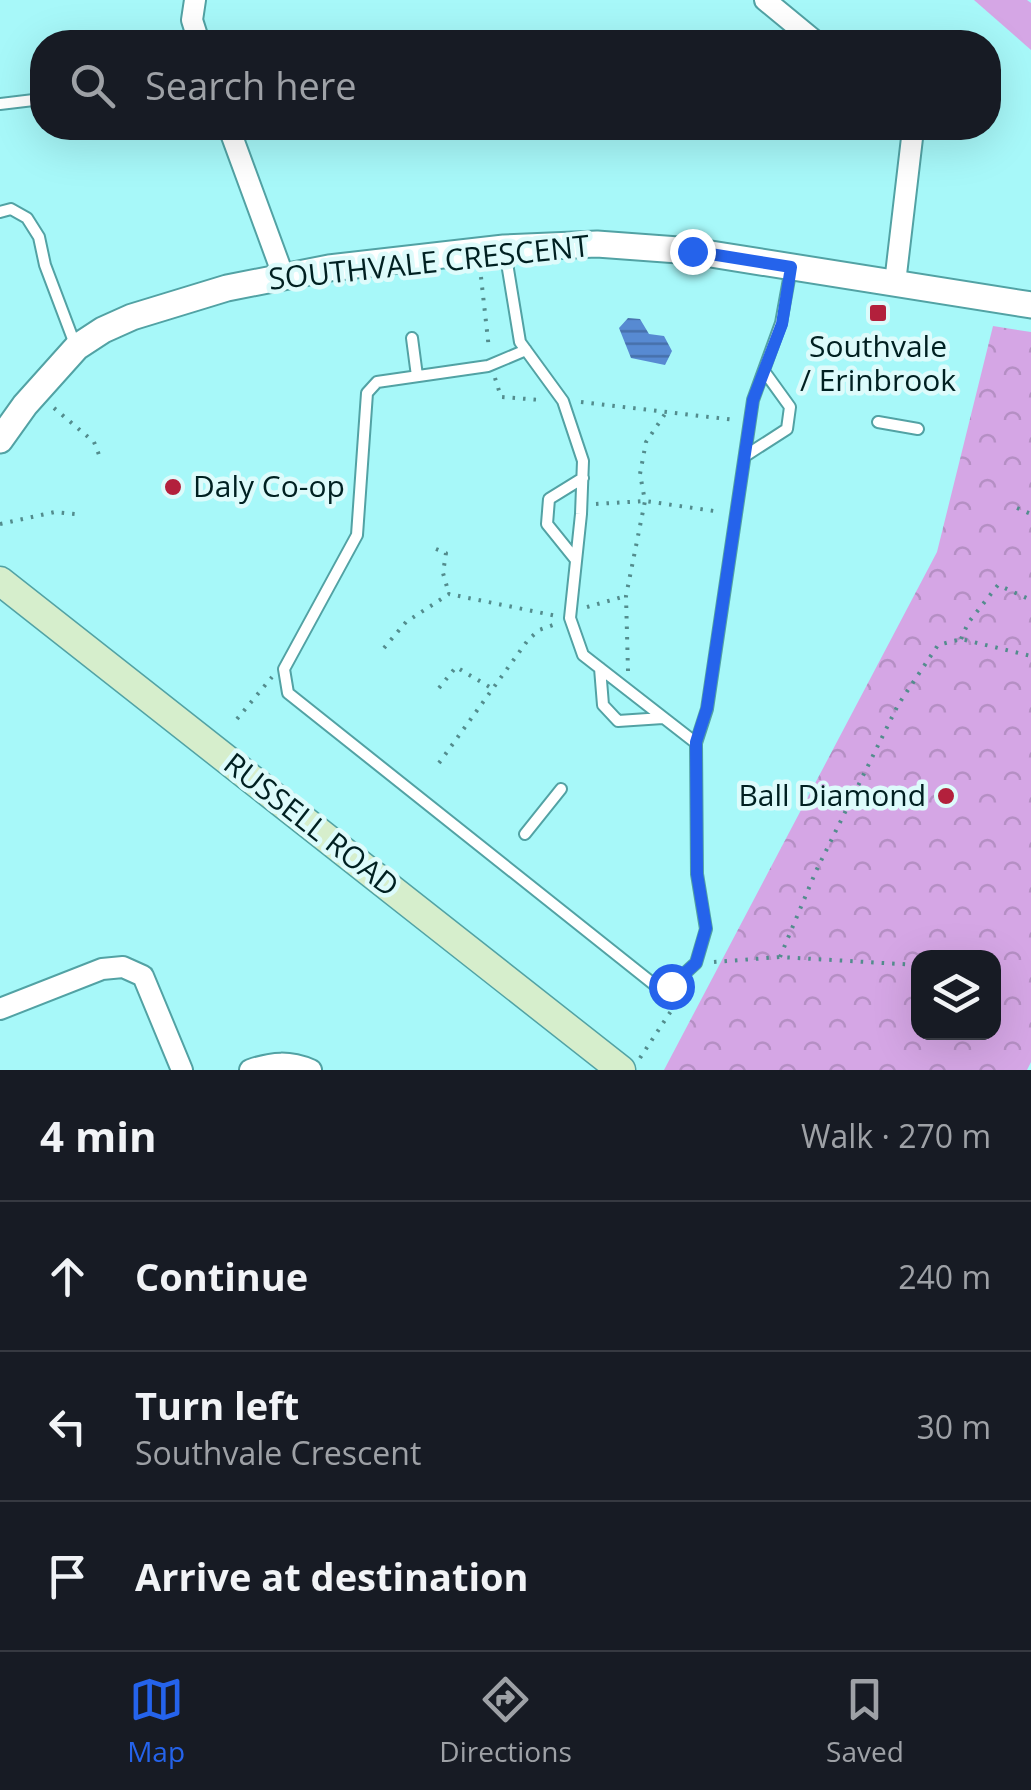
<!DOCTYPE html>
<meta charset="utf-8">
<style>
:root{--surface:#171b24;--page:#20242c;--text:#f1f3f6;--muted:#9ea1a6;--line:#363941;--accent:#2563eb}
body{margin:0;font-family:"Open Sans",sans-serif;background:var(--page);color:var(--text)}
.controls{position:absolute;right:30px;bottom:30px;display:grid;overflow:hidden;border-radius:20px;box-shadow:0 10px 40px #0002}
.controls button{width:90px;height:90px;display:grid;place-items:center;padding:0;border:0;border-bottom:2px solid var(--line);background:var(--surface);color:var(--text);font:50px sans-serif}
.stop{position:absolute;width:30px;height:30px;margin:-22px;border:8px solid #2563eb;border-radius:50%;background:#fff}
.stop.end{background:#2563eb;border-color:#fff;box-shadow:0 2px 10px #0008}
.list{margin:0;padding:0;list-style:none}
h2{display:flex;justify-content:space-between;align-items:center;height:130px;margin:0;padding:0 40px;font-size:42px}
h2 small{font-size:32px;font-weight:400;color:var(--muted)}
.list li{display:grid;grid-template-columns:65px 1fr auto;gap:30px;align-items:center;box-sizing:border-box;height:150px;padding:0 40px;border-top:2px solid var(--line)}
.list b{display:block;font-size:38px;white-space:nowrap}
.list p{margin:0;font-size:32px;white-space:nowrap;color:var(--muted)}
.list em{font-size:32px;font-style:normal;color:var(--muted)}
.icon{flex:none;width:55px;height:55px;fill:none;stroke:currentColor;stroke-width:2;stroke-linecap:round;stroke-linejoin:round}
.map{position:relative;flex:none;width:1031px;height:1070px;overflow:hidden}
.search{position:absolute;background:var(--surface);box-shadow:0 10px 40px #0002;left:30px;right:30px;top:30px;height:110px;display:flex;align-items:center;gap:25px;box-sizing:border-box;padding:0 35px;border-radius:40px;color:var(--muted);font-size:38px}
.sheet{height:580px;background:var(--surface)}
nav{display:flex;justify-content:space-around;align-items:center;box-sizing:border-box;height:140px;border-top:2px solid var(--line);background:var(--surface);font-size:28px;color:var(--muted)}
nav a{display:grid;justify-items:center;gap:5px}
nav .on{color:var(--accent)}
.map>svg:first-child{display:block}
</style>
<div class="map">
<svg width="1031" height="1070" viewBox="0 0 1031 1070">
<defs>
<pattern id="park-crowns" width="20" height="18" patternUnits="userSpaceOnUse" patternTransform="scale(2.5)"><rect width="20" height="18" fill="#d5a6e5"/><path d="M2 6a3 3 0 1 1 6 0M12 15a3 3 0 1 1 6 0" fill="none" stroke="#b58fc4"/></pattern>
<pattern id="water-rules" width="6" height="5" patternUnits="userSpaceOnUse" patternTransform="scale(2.5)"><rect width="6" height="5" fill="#578ad2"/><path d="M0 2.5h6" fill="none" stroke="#4670aa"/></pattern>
</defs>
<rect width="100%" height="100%" fill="#a7f8f9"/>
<!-- green -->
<path fill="#d5a6e5" d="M974,0H1027L1031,3V50Z"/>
<!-- park -->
<path fill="url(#park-crowns)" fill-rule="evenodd" d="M993,326L1031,332V1062L1027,1070H664L937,552ZM918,958H994V1032H918Z"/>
<!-- water -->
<path fill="url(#water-rules)" d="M628,318L640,319L649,334L664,336L672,351L665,365L631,358L619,328Z"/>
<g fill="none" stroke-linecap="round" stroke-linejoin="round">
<defs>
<path id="service" d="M0,104L42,99
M0,212L11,209L27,218L39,237L45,265L76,347
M505,251L520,342L563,401L583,461L581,514L570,618L583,655L696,743
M412,338L417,376
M526,350L488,366L377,382L367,393L357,535L284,669L288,693L656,986H671L696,963L706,929L697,874L696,743L707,709L753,400L781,323L791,268
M878,422L918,429
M745,456L787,429L790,407L764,371
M576,560L547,524L549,499L583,478
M600,668L603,705L618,721L663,718
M525,834L561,789"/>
<path id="minor" d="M195,0L192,20L199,42
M765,0L816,42
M229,128L283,275
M895,283L912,138L908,128
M0,1009L102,969L123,967L143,976L182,1070
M250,1070C273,1062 289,1061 311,1070"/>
<path id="tertiary" d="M0,440L25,405L77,347L103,330L132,317L227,288L329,268L504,248L597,244L692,251L1031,305"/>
<path id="secondary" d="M0,581L621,1070"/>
</defs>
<!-- service casing -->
<use href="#service" stroke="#52a2a4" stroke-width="14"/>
<!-- minor casing -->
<use href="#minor" stroke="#52a2a4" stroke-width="24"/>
<!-- tertiary casing -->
<use href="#tertiary" stroke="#52a2a4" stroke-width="29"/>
<!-- secondary casing -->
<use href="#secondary" stroke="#52a2a4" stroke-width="31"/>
<!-- path -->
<path stroke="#538c8d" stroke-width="4" stroke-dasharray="2.5 8" stroke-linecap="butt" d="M481,277L489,349
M495,378L501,397L541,400
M581,402L735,420
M54,408L94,442L101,460
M596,504L645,501L721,512
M1017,508L1031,514
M0,524L55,512L75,514
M436,549L446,553L443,573L449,594
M587,607L626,596
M961,639L968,623L998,585L1031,600
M384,648L406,622L449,594L557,616
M628,671L626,596L645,501L640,474L646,442L667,411
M439,688L456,667L493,689
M237,719L272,677
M439,763L528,640L539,630L556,624
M780,957L816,871L898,705L938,645L961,639L1031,656
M714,962L780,957L918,965
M640,1058L679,999"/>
<!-- service -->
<use href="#service" stroke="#fff" stroke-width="10"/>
<!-- minor -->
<use href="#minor" stroke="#fff" stroke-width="20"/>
<!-- tertiary -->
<use href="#tertiary" stroke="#fff" stroke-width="25"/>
<!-- secondary -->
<use href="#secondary" stroke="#d6eecc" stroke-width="28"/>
</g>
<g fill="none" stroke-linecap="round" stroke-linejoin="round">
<!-- route -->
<path stroke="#2563eb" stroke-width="12" d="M671,986L696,963L706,928L697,874L696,742L707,708L753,400L782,324L791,267L692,251"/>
</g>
<!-- markers -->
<g fill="#b3203c" stroke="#ddfbfb" stroke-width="4">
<rect x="868" y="303" width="20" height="20" rx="5"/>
<circle cx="173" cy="487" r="10"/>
<circle cx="946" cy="796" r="10"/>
</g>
<g text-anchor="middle" stroke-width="9" stroke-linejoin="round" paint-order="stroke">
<!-- street labels -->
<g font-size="30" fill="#002021" stroke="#ddfbfb">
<text transform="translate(429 263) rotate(-6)" y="10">SOUTHVALE CRESCENT</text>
<text transform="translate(311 825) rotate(38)" y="10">RUSSELL ROAD</text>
</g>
<!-- poi labels -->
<g font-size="30" fill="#002021" stroke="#ddfbfb">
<text x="878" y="357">Southvale<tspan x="878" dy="34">/ Erinbrook</tspan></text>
<text x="193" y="497" text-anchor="start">Daly Co-op</text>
<text x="926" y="806" text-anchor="end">Ball Diamond</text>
</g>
</g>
</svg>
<div class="controls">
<button><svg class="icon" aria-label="layers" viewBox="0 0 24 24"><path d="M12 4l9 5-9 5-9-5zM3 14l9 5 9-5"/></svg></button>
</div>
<div class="stop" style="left:671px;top:986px"></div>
<div class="stop end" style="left:692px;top:251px"></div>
<div class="search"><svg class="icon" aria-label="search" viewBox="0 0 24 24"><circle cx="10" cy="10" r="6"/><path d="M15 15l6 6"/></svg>Search here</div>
</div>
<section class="sheet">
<h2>4 min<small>Walk · 270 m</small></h2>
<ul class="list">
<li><svg class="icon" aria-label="ahead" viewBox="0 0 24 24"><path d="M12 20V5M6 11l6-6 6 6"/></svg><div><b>Continue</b></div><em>240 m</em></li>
<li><svg class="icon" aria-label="left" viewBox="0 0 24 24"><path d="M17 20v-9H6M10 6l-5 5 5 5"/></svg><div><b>Turn left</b><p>Southvale Crescent</p></div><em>30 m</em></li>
<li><svg class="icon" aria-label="arrive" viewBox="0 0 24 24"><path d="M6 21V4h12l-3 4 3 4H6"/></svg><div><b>Arrive at destination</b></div></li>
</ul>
</section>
<nav>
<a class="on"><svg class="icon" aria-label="map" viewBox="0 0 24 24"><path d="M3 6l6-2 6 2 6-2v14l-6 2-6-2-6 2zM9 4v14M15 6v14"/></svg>Map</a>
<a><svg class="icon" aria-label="directions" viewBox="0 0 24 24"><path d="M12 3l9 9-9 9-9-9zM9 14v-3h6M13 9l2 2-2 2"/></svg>Directions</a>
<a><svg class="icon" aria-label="saved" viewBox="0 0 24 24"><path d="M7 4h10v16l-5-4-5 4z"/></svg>Saved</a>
</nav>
